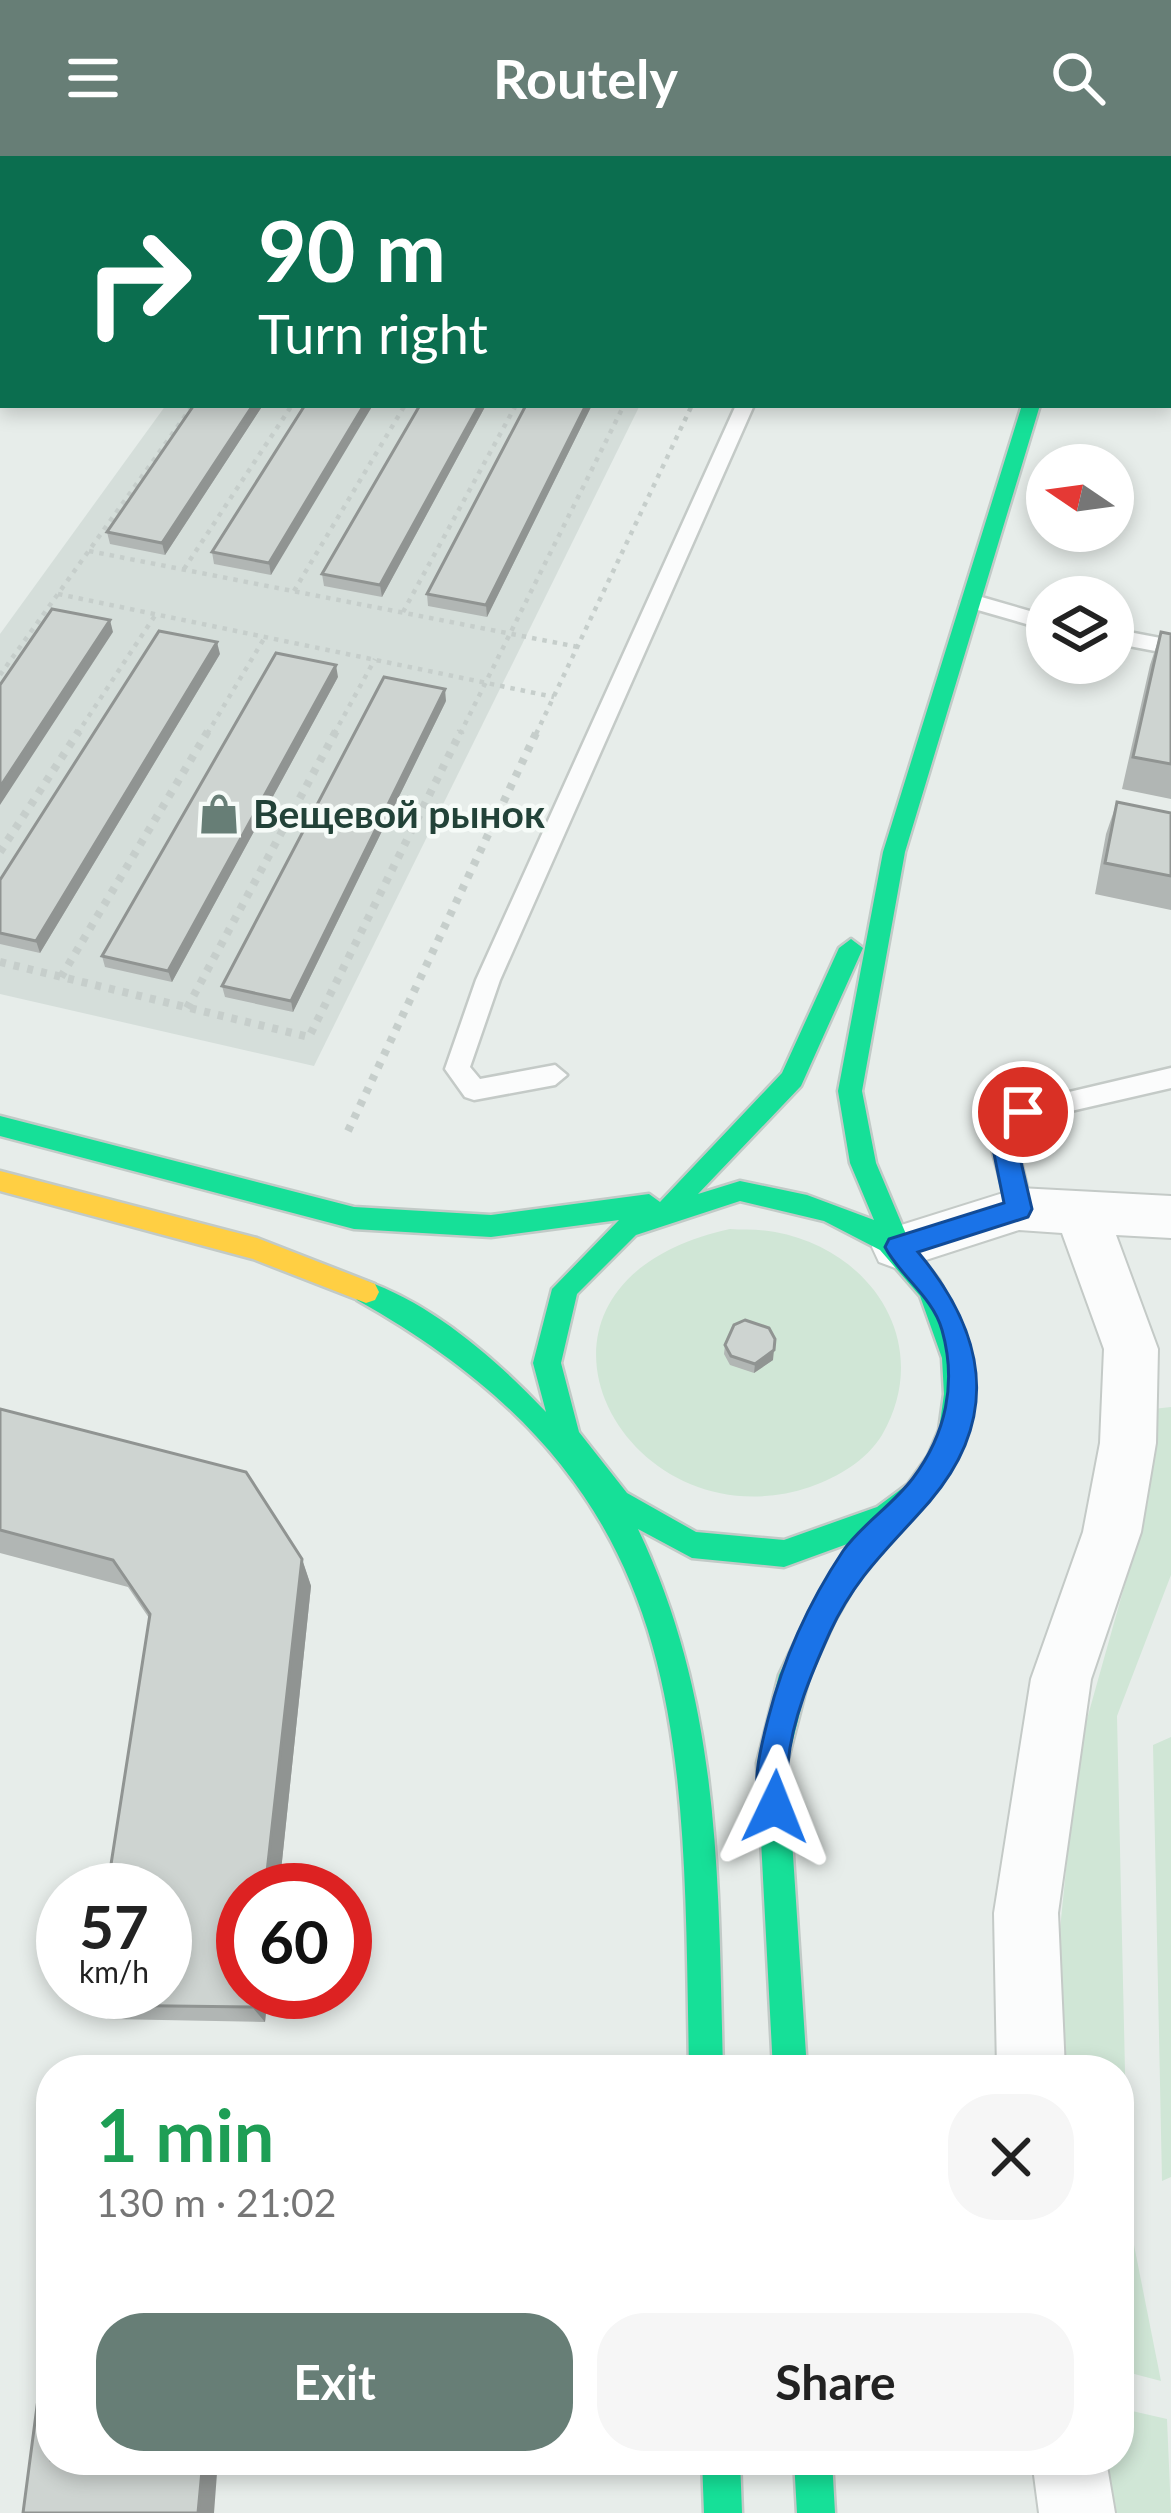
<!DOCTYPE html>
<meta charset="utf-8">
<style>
body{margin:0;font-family:Lato,sans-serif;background:#f6f6f6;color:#222;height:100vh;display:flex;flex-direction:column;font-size:45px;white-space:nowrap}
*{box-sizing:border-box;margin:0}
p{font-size:39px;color:#767676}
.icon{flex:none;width:66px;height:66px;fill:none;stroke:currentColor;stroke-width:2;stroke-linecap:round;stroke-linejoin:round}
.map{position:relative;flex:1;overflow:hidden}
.drawer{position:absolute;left:36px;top:1899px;width:1098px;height:420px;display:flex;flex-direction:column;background:#fff;border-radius:48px;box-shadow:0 6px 18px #0003}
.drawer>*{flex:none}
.top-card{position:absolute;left:0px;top:0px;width:1173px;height:252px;box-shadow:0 6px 18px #0003;background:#0b6e4f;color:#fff;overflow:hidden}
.needle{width:78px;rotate:283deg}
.tools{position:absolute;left:1026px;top:288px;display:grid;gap:24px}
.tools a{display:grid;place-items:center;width:108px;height:108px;border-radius:50%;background:#fff;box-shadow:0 6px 18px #0003;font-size:60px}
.speed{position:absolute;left:36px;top:1707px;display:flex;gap:24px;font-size:60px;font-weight:700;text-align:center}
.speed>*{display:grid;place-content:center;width:156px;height:156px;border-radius:50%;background:#fff;box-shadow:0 6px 18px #0003;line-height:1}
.speed small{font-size:30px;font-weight:400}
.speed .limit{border:18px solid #d22;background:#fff;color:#111}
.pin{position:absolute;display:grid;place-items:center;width:102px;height:102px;color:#fff;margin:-51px;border:6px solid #fff;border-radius:50%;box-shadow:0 3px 12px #0007}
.me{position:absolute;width:132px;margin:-66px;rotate:2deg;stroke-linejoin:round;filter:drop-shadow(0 0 9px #0008)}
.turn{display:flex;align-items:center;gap:42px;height:252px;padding:0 60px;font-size:54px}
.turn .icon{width:156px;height:156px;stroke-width:2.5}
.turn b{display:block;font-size:84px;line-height:102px}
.round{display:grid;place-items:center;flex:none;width:126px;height:126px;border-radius:48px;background:#f6f6f6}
.overview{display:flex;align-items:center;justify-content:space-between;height:204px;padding:0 60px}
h1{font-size:72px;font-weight:700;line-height:90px;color:#1e9e55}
.primary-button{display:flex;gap:24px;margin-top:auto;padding:24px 60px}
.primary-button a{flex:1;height:138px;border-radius:48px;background:#677e76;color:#fff;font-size:48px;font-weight:700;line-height:138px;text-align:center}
.primary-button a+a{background:#f6f6f6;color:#222}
header{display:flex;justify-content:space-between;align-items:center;height:156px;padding:0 60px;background:#677e76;color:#fff;font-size:54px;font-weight:700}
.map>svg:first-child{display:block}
.built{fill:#d5deda}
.green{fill:#d0e6d6}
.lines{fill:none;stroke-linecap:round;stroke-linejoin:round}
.lane-casing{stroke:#c4cac7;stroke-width:5}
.street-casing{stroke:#c4cac7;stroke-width:4}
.fast-casing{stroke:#c2cac7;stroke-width:5}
.slow-casing{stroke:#c2cac7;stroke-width:5}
.path-far1{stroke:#c6cecb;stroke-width:4.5;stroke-dasharray:4.5 6;stroke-linecap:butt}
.path{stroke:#c6cecb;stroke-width:8;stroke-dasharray:6 8;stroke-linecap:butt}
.lane{fill:#fbfcfc;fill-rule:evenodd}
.street{fill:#fbfcfc;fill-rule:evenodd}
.fast{fill:#16e098;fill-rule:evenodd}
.slow{fill:#ffcf43;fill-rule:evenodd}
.wall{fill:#b1b6b4}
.shaded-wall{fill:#909492}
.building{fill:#ced4d1;stroke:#909492;stroke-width:3}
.route{fill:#1a73e8;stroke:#114b97;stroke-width:3}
.labels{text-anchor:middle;stroke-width:9;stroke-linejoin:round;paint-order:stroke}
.poi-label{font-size:39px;font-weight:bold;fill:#224238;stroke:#f6fbf8;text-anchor:start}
</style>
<header><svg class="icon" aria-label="menu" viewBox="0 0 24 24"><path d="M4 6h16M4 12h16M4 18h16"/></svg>Routely<svg class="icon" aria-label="search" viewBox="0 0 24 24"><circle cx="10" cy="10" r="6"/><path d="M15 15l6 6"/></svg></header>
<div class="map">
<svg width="1171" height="2357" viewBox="0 0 1171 2357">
<rect width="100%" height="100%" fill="#e7edea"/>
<!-- built -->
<path class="built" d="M 166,249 L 640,249 L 314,910 L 0,838 L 0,478 Z"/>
<!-- green -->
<path class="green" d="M 730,1073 C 744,1074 761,1073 775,1076 C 873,1094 934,1189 882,1279 C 866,1305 838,1321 810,1331 C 623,1394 480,1128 730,1073 Z
M 1171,1251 L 1171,1419 L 1117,1560 L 1128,2048 L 1119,2052 L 1119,1914 L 1065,1914 L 1057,1803 L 1078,1595 L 1148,1346 L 1153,1253 Z
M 1171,1581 L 1171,2021 L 1162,2025 L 1153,1589 Z
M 1133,2084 L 1161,2225 L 1119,2214 L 1119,2091 Z
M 1119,2252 L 1167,2263 L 1171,2357 L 1105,2357 L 1096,2304 L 1119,2304 Z"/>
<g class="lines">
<!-- lane casing -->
<g class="lane-casing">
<path id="lane" d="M 1170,84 L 1171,84 L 1171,94 L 1170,94 Z
M 1170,206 L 1171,206 L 1171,216 L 1170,216 Z
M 736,249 L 754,249 L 500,824 L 470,911 L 480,923 L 555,909 L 567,919 L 555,929 L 474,944 L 465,941 L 445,913 L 476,824 Z
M 971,438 L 1047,460 L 1047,474 L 964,450 L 961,445 Z
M 1113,473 L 1171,484 L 1171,498 L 1113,487 Z
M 1171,912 L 1171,932 L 1032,964 L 1018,993 L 1032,1053 L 1028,1060 L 1010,1060 L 992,993 L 1014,949 Z"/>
</g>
<!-- street casing -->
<g class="street-casing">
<path id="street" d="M 0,64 L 3,65 L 3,85 L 0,84 Z
M 1019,1032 L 1171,1040 L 1171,1082 L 1116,1079 L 1158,1193 L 1156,1287 L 1141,1376 L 1091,1523 L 1058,1757 L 1065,1914 L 997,1914 L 994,1757 L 1031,1523 L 1083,1376 L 1100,1287 L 1104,1193 L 1062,1077 L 1019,1074 L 898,1113 L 879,1106 L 872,1091 L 879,1076 Z
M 1032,2304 L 1106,2304 L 1115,2357 L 1039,2357 Z"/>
</g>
<!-- fast casing -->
<g class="fast-casing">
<path id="fast" d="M 1022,249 L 1040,249 L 905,696 L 862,935 L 876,1007 L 911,1090 L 939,1124 L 959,1166 L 969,1202 L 972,1238 L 967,1274 L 949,1317 L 928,1346 L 902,1366 L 866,1410 L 834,1466 L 809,1521 L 787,1607 L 807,1914 L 773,1914 L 757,1607 L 779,1519 L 814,1446 L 850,1387 L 784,1411 L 692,1402 L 638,1373 C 722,1550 718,1723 723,1914 L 689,1914 C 683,1571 693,1332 357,1144 L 353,1136 L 357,1128 L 366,1125 C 433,1148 498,1205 546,1256 L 533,1207 L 552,1133 L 619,1064 L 491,1081 L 354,1073 L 0,980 L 0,960 L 354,1051 L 491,1059 L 649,1038 L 660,1046 L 782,917 L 839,792 L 851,783 L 863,792 L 801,930 L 698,1038 L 740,1025 L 807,1039 L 874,1064 L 850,1007 L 838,935 L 883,696 ZM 740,1045 L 824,1065 L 880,1094 L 920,1140 L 942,1202 L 944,1238 L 939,1274 L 928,1300 L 908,1328 L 877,1351 L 784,1384 L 696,1376 L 627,1337 L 579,1276 L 561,1207 L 577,1138 L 636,1079 Z
M 702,2304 L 740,2304 L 742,2357 L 704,2357 Z
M 794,2304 L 832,2304 L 835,2357 L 797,2357 Z"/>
</g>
<!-- slow casing -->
<g class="slow-casing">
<path id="slow" d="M 0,1015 L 257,1082 L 375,1128 L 379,1136 L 375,1144 L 366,1147 L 253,1103 L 0,1035 Z"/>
</g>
<!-- path-far1 -->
<path class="path-far1" d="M 89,395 L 578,491
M 184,413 L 292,249
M 294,435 L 405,249
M 58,438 L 554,541
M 403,456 L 516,249
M 0,519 L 193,249
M 77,578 L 156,458
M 207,578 L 265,481
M 334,578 L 375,503
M 460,578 L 624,249
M 536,578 L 692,249"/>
<!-- path -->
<path class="path" d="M 0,696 L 79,575
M 0,806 L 309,881 L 461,575
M 61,821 L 208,575
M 187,852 L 336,575
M 348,975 L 537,575"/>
<!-- lane -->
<use href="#lane" class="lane"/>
<!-- street -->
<use href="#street" class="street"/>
<!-- fast -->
<use href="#fast" class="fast"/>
<!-- slow -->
<use href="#slow" class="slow"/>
</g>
<!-- wall -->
<path class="wall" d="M 194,249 L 263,249 L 165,399 L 110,388 L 107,376 Z
M 305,249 L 271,419 L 214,408 L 212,396 Z
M 420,249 L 486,249 L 382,441 L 324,430 L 322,418 Z
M 526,249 L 592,249 L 487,461 L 428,450 L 427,438 Z
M 1161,476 L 1171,478 L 1171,643 L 1122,633 L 1150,509 Z
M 220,498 L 40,797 L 0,788 L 0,724 Z
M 338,521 L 172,826 L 105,811 L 102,800 Z
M 446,545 L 293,856 L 225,841 L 222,830 Z
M 1117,646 L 1171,657 L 1171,754 L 1095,738 L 1106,678 Z
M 725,1189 L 773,1204 L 754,1217 L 730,1209 L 724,1198 Z
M 0,1253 L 302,1403 L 311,1430 L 265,1866 L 108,1863 L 90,1849 L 149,1462 L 128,1431 L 0,1397 Z"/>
<!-- shaded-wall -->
<path class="shaded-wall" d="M 253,249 L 263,249 L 165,399 L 162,387 Z
M 364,249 L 373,249 L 271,419 L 269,407 Z
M 479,249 L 486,249 L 382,441 L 380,429 Z
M 586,249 L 592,249 L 487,461 L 486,449 Z
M 110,464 L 113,476 L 0,649 L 0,631 Z
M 217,486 L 220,498 L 40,797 L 36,785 Z
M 336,509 L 338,521 L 172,826 L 168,815 Z
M 445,533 L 446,545 L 293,856 L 291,845 Z
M 774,1194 L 773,1204 L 754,1217 L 755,1208 Z
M 302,1403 L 311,1430 L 279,1734 L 265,1734 Z
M 254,1836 L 268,1836 L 265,1866 L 252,1851 Z
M 203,2304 L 218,2304 L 214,2357 L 198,2357 Z"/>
<!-- building -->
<path class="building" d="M 120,0 L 169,0 L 166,3 L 117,3 Z
M 242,0 L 316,0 L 314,3 L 240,3 Z
M 409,0 L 692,0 L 690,3 L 407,3 Z
M 194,249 L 253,249 L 162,387 L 107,376 Z
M 305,249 L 364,249 L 269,407 L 212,396 Z
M 420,249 L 479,249 L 380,429 L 322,418 Z
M 526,249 L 586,249 L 486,449 L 427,438 Z
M 52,453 L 110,464 L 0,631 L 0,529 Z
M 159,475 L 217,486 L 36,785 L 0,777 L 0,724 Z
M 1161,476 L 1171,478 L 1171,608 L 1133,601 Z
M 276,497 L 336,509 L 168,815 L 102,800 Z
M 384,521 L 445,533 L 291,845 L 222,830 Z
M 1117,646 L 1171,657 L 1171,720 L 1105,707 Z
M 745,1164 L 769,1172 L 775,1183 L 774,1194 L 755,1208 L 731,1200 L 725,1189 L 734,1169 Z
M 0,1253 L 246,1316 L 302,1403 L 265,1734 L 243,1734 L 243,1836 L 254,1836 L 252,1851 L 90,1849 L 92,1836 L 165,1836 L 165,1734 L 107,1734 L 150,1458 L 113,1404 L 0,1374 Z
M 51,2144 L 51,2304 L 203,2304 L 198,2357 L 23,2357 Z"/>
<!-- route -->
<path class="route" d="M 1023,946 L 1036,956 L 1018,993 L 1032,1053 L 1028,1061 L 918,1096 C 984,1175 1003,1259 930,1345 C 890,1391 857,1418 830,1476 C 812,1516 792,1563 788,1607 C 786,1626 793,1643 786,1662 L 775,1666 L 763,1662 C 750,1629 760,1595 768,1563 C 783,1504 809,1446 843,1395 C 862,1368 893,1349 913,1322 C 946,1278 957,1227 942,1174 C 933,1141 900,1120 885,1091 L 889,1083 L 1004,1047 L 993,993 L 1014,949 Z"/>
<!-- icons -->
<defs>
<g id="shop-bare" transform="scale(3.24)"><path d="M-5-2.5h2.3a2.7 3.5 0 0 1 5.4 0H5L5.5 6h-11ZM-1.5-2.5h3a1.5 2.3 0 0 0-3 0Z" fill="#677e76" stroke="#f6fbf8" stroke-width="2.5" paint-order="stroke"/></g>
</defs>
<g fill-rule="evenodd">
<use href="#shop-bare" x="219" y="658"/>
</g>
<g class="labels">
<!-- poi labels -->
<g class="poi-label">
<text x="253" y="672">Вещевой рынок</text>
</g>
</g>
</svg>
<div class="tools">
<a><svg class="needle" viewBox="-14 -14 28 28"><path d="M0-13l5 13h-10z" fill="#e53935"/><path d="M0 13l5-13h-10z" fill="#767676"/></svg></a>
<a><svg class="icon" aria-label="layers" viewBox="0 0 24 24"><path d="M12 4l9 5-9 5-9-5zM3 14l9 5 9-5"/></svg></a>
</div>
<div class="speed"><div>57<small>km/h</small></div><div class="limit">60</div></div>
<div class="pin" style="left:1023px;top:956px;background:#d93025"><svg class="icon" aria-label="arrive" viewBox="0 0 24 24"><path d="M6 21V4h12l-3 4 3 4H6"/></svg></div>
<svg class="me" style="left:775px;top:1651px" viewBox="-20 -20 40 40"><path d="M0-17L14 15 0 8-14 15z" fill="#1a73e8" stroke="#fff" stroke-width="4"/></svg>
<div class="top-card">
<div class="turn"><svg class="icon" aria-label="right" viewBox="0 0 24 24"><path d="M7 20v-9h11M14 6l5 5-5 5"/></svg><div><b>90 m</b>Turn right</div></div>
</div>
<section class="drawer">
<div class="overview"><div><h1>1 min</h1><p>130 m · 21:02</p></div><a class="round"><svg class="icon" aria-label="close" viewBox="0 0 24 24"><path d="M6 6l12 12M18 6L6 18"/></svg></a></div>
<div class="primary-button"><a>Exit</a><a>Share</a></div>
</section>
</div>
